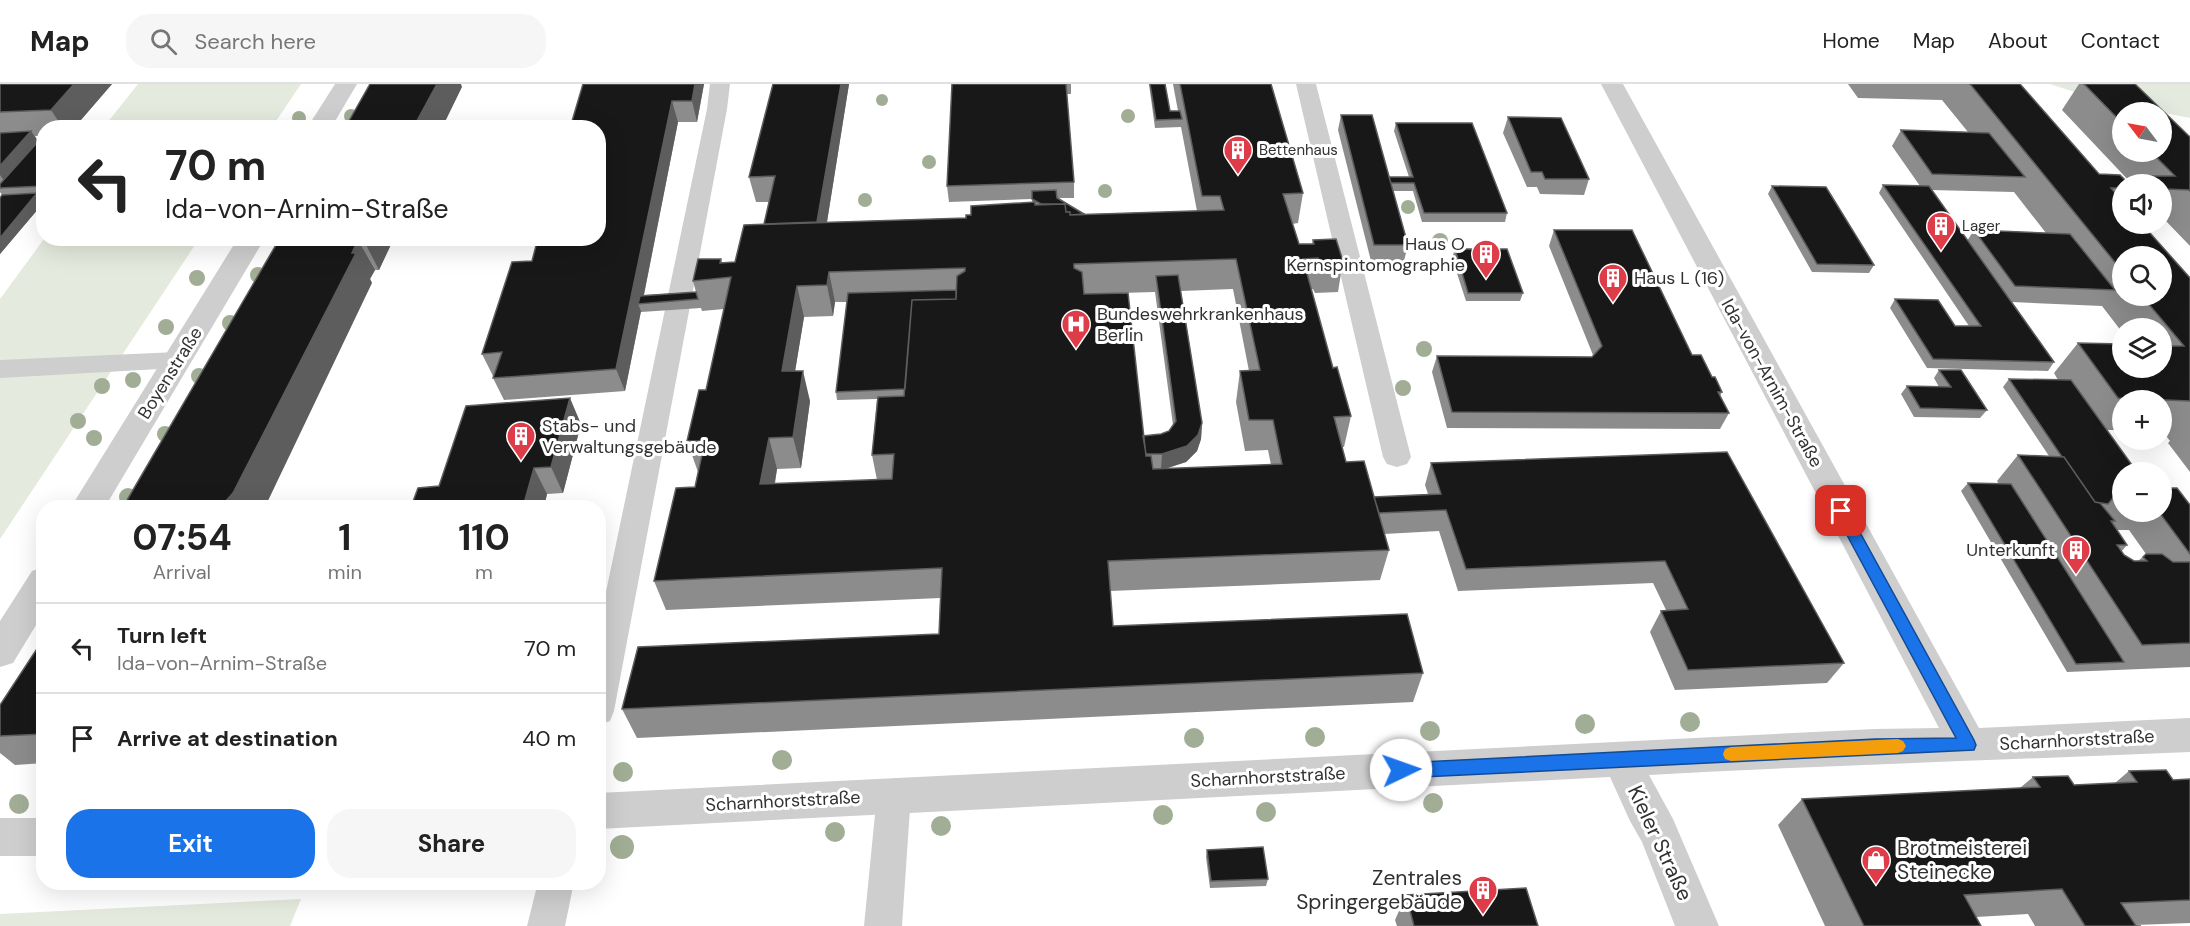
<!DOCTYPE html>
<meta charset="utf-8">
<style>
body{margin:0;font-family:"DM Sans",sans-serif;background:#f6f6f6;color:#222;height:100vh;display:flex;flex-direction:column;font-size:22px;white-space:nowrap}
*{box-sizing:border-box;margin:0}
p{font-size:20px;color:#767676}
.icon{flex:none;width:33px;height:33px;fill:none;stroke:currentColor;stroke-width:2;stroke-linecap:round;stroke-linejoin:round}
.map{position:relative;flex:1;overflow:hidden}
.side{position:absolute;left:36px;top:416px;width:570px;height:390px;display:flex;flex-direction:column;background:#fff;border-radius:24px;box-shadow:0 6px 24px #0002}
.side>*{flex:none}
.guide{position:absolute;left:36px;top:36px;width:570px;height:126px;border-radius:24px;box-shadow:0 6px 24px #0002;background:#fff;color:#222;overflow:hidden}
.needle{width:39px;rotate:302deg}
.fabs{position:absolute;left:2112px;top:18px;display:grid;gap:12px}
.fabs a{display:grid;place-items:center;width:60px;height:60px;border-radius:50%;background:#fff;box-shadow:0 6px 24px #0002;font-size:30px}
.pin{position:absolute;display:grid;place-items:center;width:51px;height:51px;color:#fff;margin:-26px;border-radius:12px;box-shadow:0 3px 9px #0006}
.me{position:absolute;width:66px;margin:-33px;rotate:87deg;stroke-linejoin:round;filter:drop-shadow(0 0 4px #0008)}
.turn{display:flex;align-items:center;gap:21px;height:126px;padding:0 30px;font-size:27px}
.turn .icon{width:78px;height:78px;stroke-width:2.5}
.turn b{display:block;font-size:42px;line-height:51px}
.eta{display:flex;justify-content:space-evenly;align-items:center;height:102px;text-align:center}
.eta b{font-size:36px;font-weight:700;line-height:42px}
.primary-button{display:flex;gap:12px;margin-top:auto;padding:12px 30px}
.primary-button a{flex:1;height:69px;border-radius:24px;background:#1a73e8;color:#fff;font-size:24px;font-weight:700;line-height:69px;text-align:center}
.primary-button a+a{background:#f6f6f6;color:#222}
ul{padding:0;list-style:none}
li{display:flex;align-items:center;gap:18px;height:90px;padding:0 30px;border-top:2px solid #e0e0e0}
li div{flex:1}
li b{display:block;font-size:22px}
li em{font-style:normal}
header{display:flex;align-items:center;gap:36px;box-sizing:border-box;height:84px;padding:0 30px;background:#fff;border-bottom:2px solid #e0e0e0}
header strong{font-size:28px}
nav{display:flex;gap:33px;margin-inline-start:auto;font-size:21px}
.search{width:420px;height:54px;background:#f6f6f6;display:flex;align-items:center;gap:15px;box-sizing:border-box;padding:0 21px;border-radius:24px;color:#767676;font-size:22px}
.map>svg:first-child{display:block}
.green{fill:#e4eadd}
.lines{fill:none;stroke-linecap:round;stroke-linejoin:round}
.service{fill:#cecece;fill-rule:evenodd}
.minor{fill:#cecece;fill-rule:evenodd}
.tree{fill:#a1ae95}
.wall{fill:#8c8c8c;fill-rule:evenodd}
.shaded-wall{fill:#5d5d5d}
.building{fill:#181818;stroke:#5d5d5d;stroke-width:1.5;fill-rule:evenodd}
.route{fill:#1a73e8;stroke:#114b97;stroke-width:1.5}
.slow{fill:#f59e0b}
.labels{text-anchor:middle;stroke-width:6;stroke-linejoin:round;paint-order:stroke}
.far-poi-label{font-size:15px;fill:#313131;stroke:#fff;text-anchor:start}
.poi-label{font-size:18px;fill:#313131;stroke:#fff;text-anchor:start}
.street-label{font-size:18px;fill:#313131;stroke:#fff}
.near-street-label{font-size:21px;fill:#313131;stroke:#fff}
.near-poi-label{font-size:21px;fill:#313131;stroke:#fff;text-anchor:start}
</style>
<header>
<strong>Map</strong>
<div class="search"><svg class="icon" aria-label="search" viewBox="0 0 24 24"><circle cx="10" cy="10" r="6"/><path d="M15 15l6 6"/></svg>Search here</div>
<nav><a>Home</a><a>Map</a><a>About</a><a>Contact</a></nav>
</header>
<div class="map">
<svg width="2190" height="842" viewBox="0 0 2190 842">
<rect width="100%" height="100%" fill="#fff"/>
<!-- green -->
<path class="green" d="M 138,0 L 301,0 L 272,43 L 103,44 Z
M 2050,0 L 2190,0 L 2190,34 L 2096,15 Z
M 44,155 L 199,155 L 0,455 L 0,215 Z
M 301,815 L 290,842 L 0,842 L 0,830 Z"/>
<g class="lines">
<!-- service -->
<path class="service" d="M 710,0 L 730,0 L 727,25 L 614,627 L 610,637 L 598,641 L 598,546 L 707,25 Z
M 1296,0 L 1316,0 L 1411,373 L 1407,380 L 1397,383 L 1387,380 L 1383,373 Z
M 177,268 L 186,270 L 190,276 L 186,282 L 177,284 L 0,294 L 0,276 Z
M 894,694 L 906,699 L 911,710 L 902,842 L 864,842 L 877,710 L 882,699 Z
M 538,798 L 574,798 L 565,842 L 527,842 Z"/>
<!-- minor -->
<path class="minor" d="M 335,0 L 357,0 L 331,44 L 307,44 Z
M 1601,0 L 1623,0 L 1979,644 L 2190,634 L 2190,668 C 2010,676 1829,681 1649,691 L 1673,735 L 1719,842 L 1675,842 L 1642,758 L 1630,737 L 1610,693 L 598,745 L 598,709 L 1875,645 L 1939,644 Z
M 238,154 L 265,154 L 105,423 L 71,423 Z
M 44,483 L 44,528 L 13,579 L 0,583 L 0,537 L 32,487 Z
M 0,734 L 44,734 L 44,772 L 0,772 Z"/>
</g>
<!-- trees -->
<g class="tree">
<circle cx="882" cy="16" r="6"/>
<circle cx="351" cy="32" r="7"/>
<circle cx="1128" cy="32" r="7"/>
<circle cx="299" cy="34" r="7"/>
<circle cx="929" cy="78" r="7"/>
<circle cx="1105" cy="107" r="7"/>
<circle cx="865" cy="116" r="7"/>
<circle cx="1408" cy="123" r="7"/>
<circle cx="1440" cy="157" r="8"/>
<circle cx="258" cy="191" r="8"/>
<circle cx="197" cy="194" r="8"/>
<circle cx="230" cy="239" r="8"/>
<circle cx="166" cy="243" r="8"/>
<circle cx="1424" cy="265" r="8"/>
<circle cx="199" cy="292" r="8"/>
<circle cx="133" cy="296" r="8"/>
<circle cx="102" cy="302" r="8"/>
<circle cx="1403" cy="304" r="8"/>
<circle cx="78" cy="337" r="8"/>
<circle cx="165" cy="350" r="8"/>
<circle cx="94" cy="354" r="8"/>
<circle cx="128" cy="413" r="9"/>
<circle cx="1690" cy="638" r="10"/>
<circle cx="1585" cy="640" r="10"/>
<circle cx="1430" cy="647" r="10"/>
<circle cx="1315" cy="653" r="10"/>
<circle cx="1194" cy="654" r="10"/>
<circle cx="782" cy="676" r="10"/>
<circle cx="623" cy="688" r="10"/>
<circle cx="1433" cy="719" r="10"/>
<circle cx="19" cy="720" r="10"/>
<circle cx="1266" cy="728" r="10"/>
<circle cx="1163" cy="731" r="10"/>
<circle cx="941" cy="742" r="10"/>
<circle cx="835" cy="748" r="10"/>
<circle cx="622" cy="763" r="12"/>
</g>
<!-- wall -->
<path class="wall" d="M 0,0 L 112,0 L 74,44 L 44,44 L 44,118 L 0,170 L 2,111 L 0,108 ZM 35,52 L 42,52 L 38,57 Z
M 583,0 L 704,0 L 697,38 L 678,38 L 644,211 L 696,208 L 693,197 L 721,175 L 722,178 L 735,178 L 764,140 L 769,118 L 756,118 L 749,93 L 773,0 L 849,0 L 827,138 L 966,134 L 971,131 L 1032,118 L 1032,115 L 949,118 L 947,102 L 952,0 L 1071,0 L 1071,10 L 1067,10 L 1074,98 L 1074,114 L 1059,114 L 1084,130 L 1197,127 L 1181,43 L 1155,44 L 1149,0 L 1165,0 L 1170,27 L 1178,27 L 1173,0 L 1271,0 L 1303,109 L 1298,139 L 1292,140 L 1299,160 L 1312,160 L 1313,156 L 1343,177 L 1338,208 L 1315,209 L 1313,205 L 1311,205 L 1333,284 L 1351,332 L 1344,363 L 1342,363 L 1346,378 L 1374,413 L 1428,410 L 1425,401 L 1431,379 L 1727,368 L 1844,579 L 1827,599 L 1675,606 L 1650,548 L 1661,527 L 1666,526 L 1653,499 L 1458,507 L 1439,447 L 1384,450 L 1389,466 L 1380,496 L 1110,507 L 1113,542 L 1423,589 L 1413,618 L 637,654 L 622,625 L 939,550 L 940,514 L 666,526 L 654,497 L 695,403 L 698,388 L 687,357 L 706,306 L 724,225 L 702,227 L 701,224 L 641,228 L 641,227 L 625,307 L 504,316 L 493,294 L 494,292 L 493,292 L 482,270 L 532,177 ZM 1233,205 L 1249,287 L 1240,287 L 1236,318 L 1245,367 L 1268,366 L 1271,381 L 1165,385 L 1186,378 L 1197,367 L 1201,355 L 1202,339 L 1181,207 ZM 1155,208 L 1173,341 L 1169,347 L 1161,350 L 1143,352 L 1084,210 ZM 835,218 L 847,218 L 836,308 L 837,316 L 877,315 L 872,371 L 877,396 L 775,400 L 777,385 L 801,384 L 810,317 L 795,287 L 804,233 L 833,232 Z
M 1848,0 L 2020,0 L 2099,90 L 2122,100 L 2122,140 L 2190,194 L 2190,388 L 2168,359 L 2170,357 L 2163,348 L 2162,348 L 2162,316 L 2122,316 L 2122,346 L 2106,346 L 2122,388 L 2122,428 L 2162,428 L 2190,421 L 2190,583 L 2067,588 L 1961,407 L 1968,399 L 1999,400 L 1997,397 L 2018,371 L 2049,372 L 2003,303 L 2009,295 L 2058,296 L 2054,289 L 2078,259 L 2162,284 L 2162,244 L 2122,244 L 2122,248 L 2102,222 L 2012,218 L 2054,278 L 2048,287 L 1927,284 L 1890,224 L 1895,215 L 1955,242 L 1969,242 L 1879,109 L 1883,101 L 1920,102 L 1892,62 L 1901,46 L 1968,48 L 1942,16 L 1858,14 ZM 1931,106 L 2014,108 L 2046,149 L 1974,146 L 1967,157 ZM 2122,172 L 2162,212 L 2122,212 ZM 2117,446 L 2129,446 L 2146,470 L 2138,477 L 2134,477 L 2124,471 L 2121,468 L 2127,461 Z
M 2079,0 L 2135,0 L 2190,53 L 2190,162 L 2165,136 L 2162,136 L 2162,100 L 2132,100 L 2062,26 ZM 2122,28 L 2162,68 L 2122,68 Z
M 1341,31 L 1389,93 L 1409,93 L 1394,47 L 1396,39 L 1507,129 L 1505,138 L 1422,138 L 1413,107 L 1393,107 L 1408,161 L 1404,177 L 1371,177 L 1338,46 Z
M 1508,33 L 1589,95 L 1584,111 L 1540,110 L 1537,103 L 1527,103 L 1503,49 Z
M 1772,102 L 1874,181 L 1869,189 L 1812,188 L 1768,110 Z
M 1554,146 L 1692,271 L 1712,293 L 1722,308 L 1720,312 L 1729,329 L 1720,345 L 1447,344 L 1432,288 L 1437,272 L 1592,273 L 1593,271 L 1549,162 Z
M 280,154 L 394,154 L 379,186 L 375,186 L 370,195 L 372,199 Z
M 1455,165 L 1523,209 L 1520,217 L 1466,217 L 1452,174 Z
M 1939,286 L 1987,326 L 1980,334 L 1914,333 L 1901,310 L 1907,302 L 1939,303 L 1934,294 Z
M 581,340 L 563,409 L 547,410 L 544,423 L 411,423 L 439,402 Z
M 44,554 L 44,679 L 15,681 L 0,669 L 0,652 Z
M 2129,687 L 2173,696 L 2190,695 L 2190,839 L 2135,841 L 2141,842 L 2035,842 L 2028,830 L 1976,833 L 1981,842 L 1825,842 L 1778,741 L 1802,715 L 2020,704 L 2033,693 L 2074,701 L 2115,699 Z
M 1207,766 L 1268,795 L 1266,802 L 1210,804 L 1206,773 Z
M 1406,811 L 1538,842 L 1397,842 L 1395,836 Z"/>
<!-- shaded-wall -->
<path class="shaded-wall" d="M 74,0 L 112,0 L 74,44 L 63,44 L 51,26 Z
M 437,0 L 461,0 L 462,3 L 442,44 L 413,44 Z
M 695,0 L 704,0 L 697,38 L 692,17 Z
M 841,0 L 849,0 L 822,169 L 816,143 Z
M 672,17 L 678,38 L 642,220 L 638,220 L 641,227 L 625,307 L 616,285 Z
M 31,47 L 42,63 L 8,102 L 0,91 L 0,82 Z
M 37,109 L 44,118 L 0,170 L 0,154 Z
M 363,154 L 394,154 L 379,186 L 363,155 Z
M 358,156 L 375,186 L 370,195 L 372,199 L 265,423 L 223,423 Z
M 829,188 L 835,218 L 833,232 L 827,201 Z
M 797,202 L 804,233 L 790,318 L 782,287 Z
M 803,287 L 810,317 L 801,384 L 793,353 Z
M 570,314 L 581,340 L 563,409 L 551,383 Z
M 1202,339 L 1201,355 L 1197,367 L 1186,378 L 1161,386 L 1162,370 Z
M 769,354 L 777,385 L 769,430 L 760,400 Z
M 534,384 L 547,410 L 544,423 L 523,423 Z"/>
<!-- building -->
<path class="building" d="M 0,0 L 74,0 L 51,26 L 0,28 Z
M 370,0 L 437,0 L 413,44 L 345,44 Z
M 583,0 L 695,0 L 692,17 L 672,17 L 616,285 L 493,294 L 502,268 L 482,270 L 512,178 L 532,177 L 538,154 L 598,154 L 598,44 L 570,44 Z
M 773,0 L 841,0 L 817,138 L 764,140 L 775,92 L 749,93 Z
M 952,0 L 1066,0 L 1074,98 L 947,102 Z
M 1150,0 L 1165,0 L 1170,27 L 1180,27 L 1182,35 L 1156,36 Z
M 1180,0 L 1271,0 L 1303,109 L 1283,110 L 1299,160 L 1314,160 L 1313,156 L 1336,155 L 1343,177 L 1320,178 L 1318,174 L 1303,175 L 1333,284 L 1337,283 L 1351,332 L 1334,333 L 1346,378 L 1364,377 L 1389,466 L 1108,477 L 1113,542 L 1407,530 L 1423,589 L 622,625 L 638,563 L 939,550 L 942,484 L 654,497 L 676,404 L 695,403 L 705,357 L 687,357 L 699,306 L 706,306 L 731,193 L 693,197 L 698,175 L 721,175 L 720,179 L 735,178 L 744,141 L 966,134 L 966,131 L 971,131 L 971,122 L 1035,118 L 1035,121 L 1065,120 L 1066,128 L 1070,128 L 1070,131 L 1224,126 L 1220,112 L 1202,112 ZM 1236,175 L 1260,286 L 1240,287 L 1249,336 L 1273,336 L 1282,380 L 1153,385 L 1151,372 L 1146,372 L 1128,209 L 1084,210 L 1082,188 L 1074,184 L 1074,180 ZM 965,184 L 965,187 L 957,192 L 956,215 L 912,216 L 904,312 L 878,313 L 872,371 L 894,370 L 892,395 L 760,400 L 769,354 L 793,353 L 803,287 L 782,287 L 797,202 L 827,201 L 829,188 Z
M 1970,0 L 2020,0 L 2099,90 L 2120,91 L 2129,100 L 2122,100 L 2122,104 L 2111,104 L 2122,117 L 2122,140 L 2142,140 L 2190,194 L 2190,317 L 2118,314 L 2078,259 L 2122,260 L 2122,284 L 2162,284 L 2162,262 L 2184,262 L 2142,212 L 2162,212 L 2162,172 L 2122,172 L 2122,187 Z
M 2084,0 L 2135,0 L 2190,53 L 2190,107 L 2189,106 L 2166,105 L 2153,92 L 2175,92 L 2151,68 L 2162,68 L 2162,28 L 2122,28 L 2122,39 Z
M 1341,31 L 1372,31 L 1408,161 L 1374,161 Z
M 1508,33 L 1561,34 L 1589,95 L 1545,95 L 1542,88 L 1531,88 Z
M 1396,39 L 1472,39 L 1507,129 L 1424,129 L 1414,99 L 1391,99 L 1389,93 L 1413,93 Z
M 1901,46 L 1989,49 L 2025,93 L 1932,90 Z
M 31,47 L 0,82 L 0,49 Z
M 44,51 L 44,102 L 0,104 L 0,100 Z
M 1883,101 L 1929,102 L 2054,278 L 1933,275 L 1895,215 L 1938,216 L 1955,242 L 1981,242 Z
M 1772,102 L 1826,103 L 1874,181 L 1817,180 Z
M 1056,106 L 1057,114 L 1084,130 L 1070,131 L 1070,128 L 1066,128 L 1065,120 L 1041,120 L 1032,115 L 1032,107 Z
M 37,109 L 0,154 L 0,114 L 2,111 Z
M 1554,146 L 1632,146 L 1692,271 L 1701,271 L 1712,293 L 1715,293 L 1722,308 L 1718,308 L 1729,329 L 1452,328 L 1437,272 L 1592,273 L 1602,262 Z
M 1974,146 L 2070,150 L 2115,206 L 2015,202 Z
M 280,154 L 363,154 L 358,156 L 352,169 L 356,169 L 233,409 L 225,418 L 223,423 L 123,423 Z
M 1455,165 L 1507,165 L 1523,209 L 1468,209 Z
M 1178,191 L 1202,339 L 1198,351 L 1187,362 L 1162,370 L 1146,370 L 1143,352 L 1161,350 L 1169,347 L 1176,337 L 1156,192 Z
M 956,206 L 956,215 L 912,216 L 905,305 L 836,308 L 848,209 Z
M 696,208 L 698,215 L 638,220 L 640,212 Z
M 1939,286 L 1961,286 L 1987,326 L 1920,324 L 1907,302 L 1951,303 Z
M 2009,295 L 2071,296 L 2137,388 L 2122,388 L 2122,403 L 2108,420 L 2095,418 L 2064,373 L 2062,373 Z
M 570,314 L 551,383 L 534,384 L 523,423 L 411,423 L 418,404 L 439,402 L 466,322 Z
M 1727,368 L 1844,579 L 1688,586 L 1661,527 L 1688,525 L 1665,477 L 1466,485 L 1446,426 L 1379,429 L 1374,413 L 1441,410 L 1431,379 Z
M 2018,371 L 2064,373 L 2095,418 L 2100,419 L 2115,437 L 2111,437 L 2127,461 L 2117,461 L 2124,471 L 2134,477 L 2147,477 L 2143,473 L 2146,470 L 2162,470 L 2173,478 L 2190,478 L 2190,559 L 2142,561 Z
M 1968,399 L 2011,400 L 2124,578 L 2076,580 Z
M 2162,404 L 2177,404 L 2190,421 L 2190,470 L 2159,428 L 2162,428 Z
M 44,554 L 44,650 L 0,652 L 0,621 Z
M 2166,686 L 2173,696 L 2190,695 L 2190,816 L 2121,819 L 2136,842 L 2141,842 L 2085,842 L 2062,805 L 1964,811 L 1981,842 L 1864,842 L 1802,715 L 2040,703 L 2033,693 L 2068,692 L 2074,701 L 2137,698 L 2129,687 Z
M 1263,763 L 1268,795 L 1211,797 L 1207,766 Z
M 1526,804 L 1538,842 L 1414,842 L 1406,811 Z"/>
<!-- route -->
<path class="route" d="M 1841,421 L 1846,423 L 1974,656 L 1976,661 L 1974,666 L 1401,694 L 1395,692 L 1393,686 L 1395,681 L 1401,679 L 1875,655 L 1956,654 L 1834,427 Z"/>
<!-- slow -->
<path class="slow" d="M 1898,655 L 1903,657 L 1906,662 L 1903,667 L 1898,669 L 1731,677 L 1725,675 L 1723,670 L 1725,665 L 1731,663 Z"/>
<!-- icons -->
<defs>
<g id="building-pin" transform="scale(1.5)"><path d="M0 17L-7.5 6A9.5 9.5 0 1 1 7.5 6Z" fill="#de3c48" stroke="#fff"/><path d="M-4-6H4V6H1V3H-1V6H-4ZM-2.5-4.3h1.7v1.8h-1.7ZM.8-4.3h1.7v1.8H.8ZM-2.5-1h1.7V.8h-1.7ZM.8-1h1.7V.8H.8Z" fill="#fff"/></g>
<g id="hospital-pin" transform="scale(1.5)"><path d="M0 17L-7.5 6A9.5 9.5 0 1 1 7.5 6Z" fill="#de3c48" stroke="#fff"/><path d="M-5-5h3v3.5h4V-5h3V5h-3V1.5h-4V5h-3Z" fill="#fff"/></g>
<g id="shop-pin" transform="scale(1.5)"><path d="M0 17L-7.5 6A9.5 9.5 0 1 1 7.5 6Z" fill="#de3c48" stroke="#fff"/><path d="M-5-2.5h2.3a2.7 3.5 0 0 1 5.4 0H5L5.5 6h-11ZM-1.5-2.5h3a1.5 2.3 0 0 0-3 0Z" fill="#fff"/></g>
</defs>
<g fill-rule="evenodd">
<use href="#building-pin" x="1238" y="66"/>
<use href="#building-pin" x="1941" y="142"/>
<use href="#building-pin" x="1486" y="170"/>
<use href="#building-pin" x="1613" y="194"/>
<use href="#hospital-pin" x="1076" y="240"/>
<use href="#building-pin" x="521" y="352"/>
<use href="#building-pin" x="2076" y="466"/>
<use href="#shop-pin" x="1876" y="776"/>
<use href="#building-pin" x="1483" y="806"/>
</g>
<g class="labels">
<!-- far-poi labels -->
<g class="far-poi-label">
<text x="1259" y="71">Bettenhaus</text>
<text x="1962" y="147">Lager</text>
</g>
<!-- poi labels -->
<g class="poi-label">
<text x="1465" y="166" text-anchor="end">Haus O<tspan x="1465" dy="21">Kernspintomographie</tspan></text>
<text x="1634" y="200">Haus L (16)</text>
<text x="1097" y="236">Bundeswehrkrankenhaus<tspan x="1097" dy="21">Berlin</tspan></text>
<text x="542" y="348">Stabs- und<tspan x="542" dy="21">Verwaltungsgebäude</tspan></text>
<text x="2055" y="472" text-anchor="end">Unterkunft</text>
</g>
<!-- street labels -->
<g class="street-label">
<text transform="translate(170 289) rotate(-58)" y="6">Boyenstraße</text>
<text transform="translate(1772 299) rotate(61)" y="6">Ida-von-Arnim-Straße</text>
<text transform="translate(2077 656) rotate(-3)" y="6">Scharnhorststraße</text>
<text transform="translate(1268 693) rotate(-3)" y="6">Scharnhorststraße</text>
<text transform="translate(783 717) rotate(-3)" y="6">Scharnhorststraße</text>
</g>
<!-- near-street labels -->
<g class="near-street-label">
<text transform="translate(1660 759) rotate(65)" y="7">Kieler Straße</text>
</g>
<!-- near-poi labels -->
<g class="near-poi-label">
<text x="1897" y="771">Brotmeisterei<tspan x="1897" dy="24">Steinecke</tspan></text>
<text x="1462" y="801" text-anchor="end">Zentrales<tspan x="1462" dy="24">Springergebäude</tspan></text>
</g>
</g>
</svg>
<div class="fabs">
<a><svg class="needle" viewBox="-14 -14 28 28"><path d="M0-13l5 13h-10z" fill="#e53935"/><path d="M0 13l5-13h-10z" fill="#767676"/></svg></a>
<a><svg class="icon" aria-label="sound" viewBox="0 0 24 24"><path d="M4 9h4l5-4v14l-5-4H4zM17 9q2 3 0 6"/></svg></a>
<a><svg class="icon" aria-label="search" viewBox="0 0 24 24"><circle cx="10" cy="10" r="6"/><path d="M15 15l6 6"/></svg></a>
<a><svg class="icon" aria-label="layers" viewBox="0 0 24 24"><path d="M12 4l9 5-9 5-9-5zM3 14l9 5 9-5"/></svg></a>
<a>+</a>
<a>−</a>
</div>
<div class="pin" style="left:1841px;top:427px;background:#d93025"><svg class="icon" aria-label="arrive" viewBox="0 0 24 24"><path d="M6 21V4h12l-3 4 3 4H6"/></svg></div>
<svg class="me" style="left:1401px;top:686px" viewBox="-20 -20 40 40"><circle r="19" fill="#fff"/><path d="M0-13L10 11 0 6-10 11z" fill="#1a73e8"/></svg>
<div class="guide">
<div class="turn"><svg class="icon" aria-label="left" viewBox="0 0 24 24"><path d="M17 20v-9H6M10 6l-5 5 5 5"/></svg><div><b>70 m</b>Ida-von-Arnim-Straße</div></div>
</div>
<section class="side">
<div class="eta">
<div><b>07:54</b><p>Arrival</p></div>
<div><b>1</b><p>min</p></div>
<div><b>110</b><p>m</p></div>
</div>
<ul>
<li><svg class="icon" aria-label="left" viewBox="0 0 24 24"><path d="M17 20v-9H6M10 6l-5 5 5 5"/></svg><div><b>Turn left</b><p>Ida-von-Arnim-Straße</p></div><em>70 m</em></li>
<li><svg class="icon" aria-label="arrive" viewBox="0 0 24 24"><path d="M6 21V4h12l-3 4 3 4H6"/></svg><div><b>Arrive at destination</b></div><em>40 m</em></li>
</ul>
<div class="primary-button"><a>Exit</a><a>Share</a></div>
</section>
</div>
